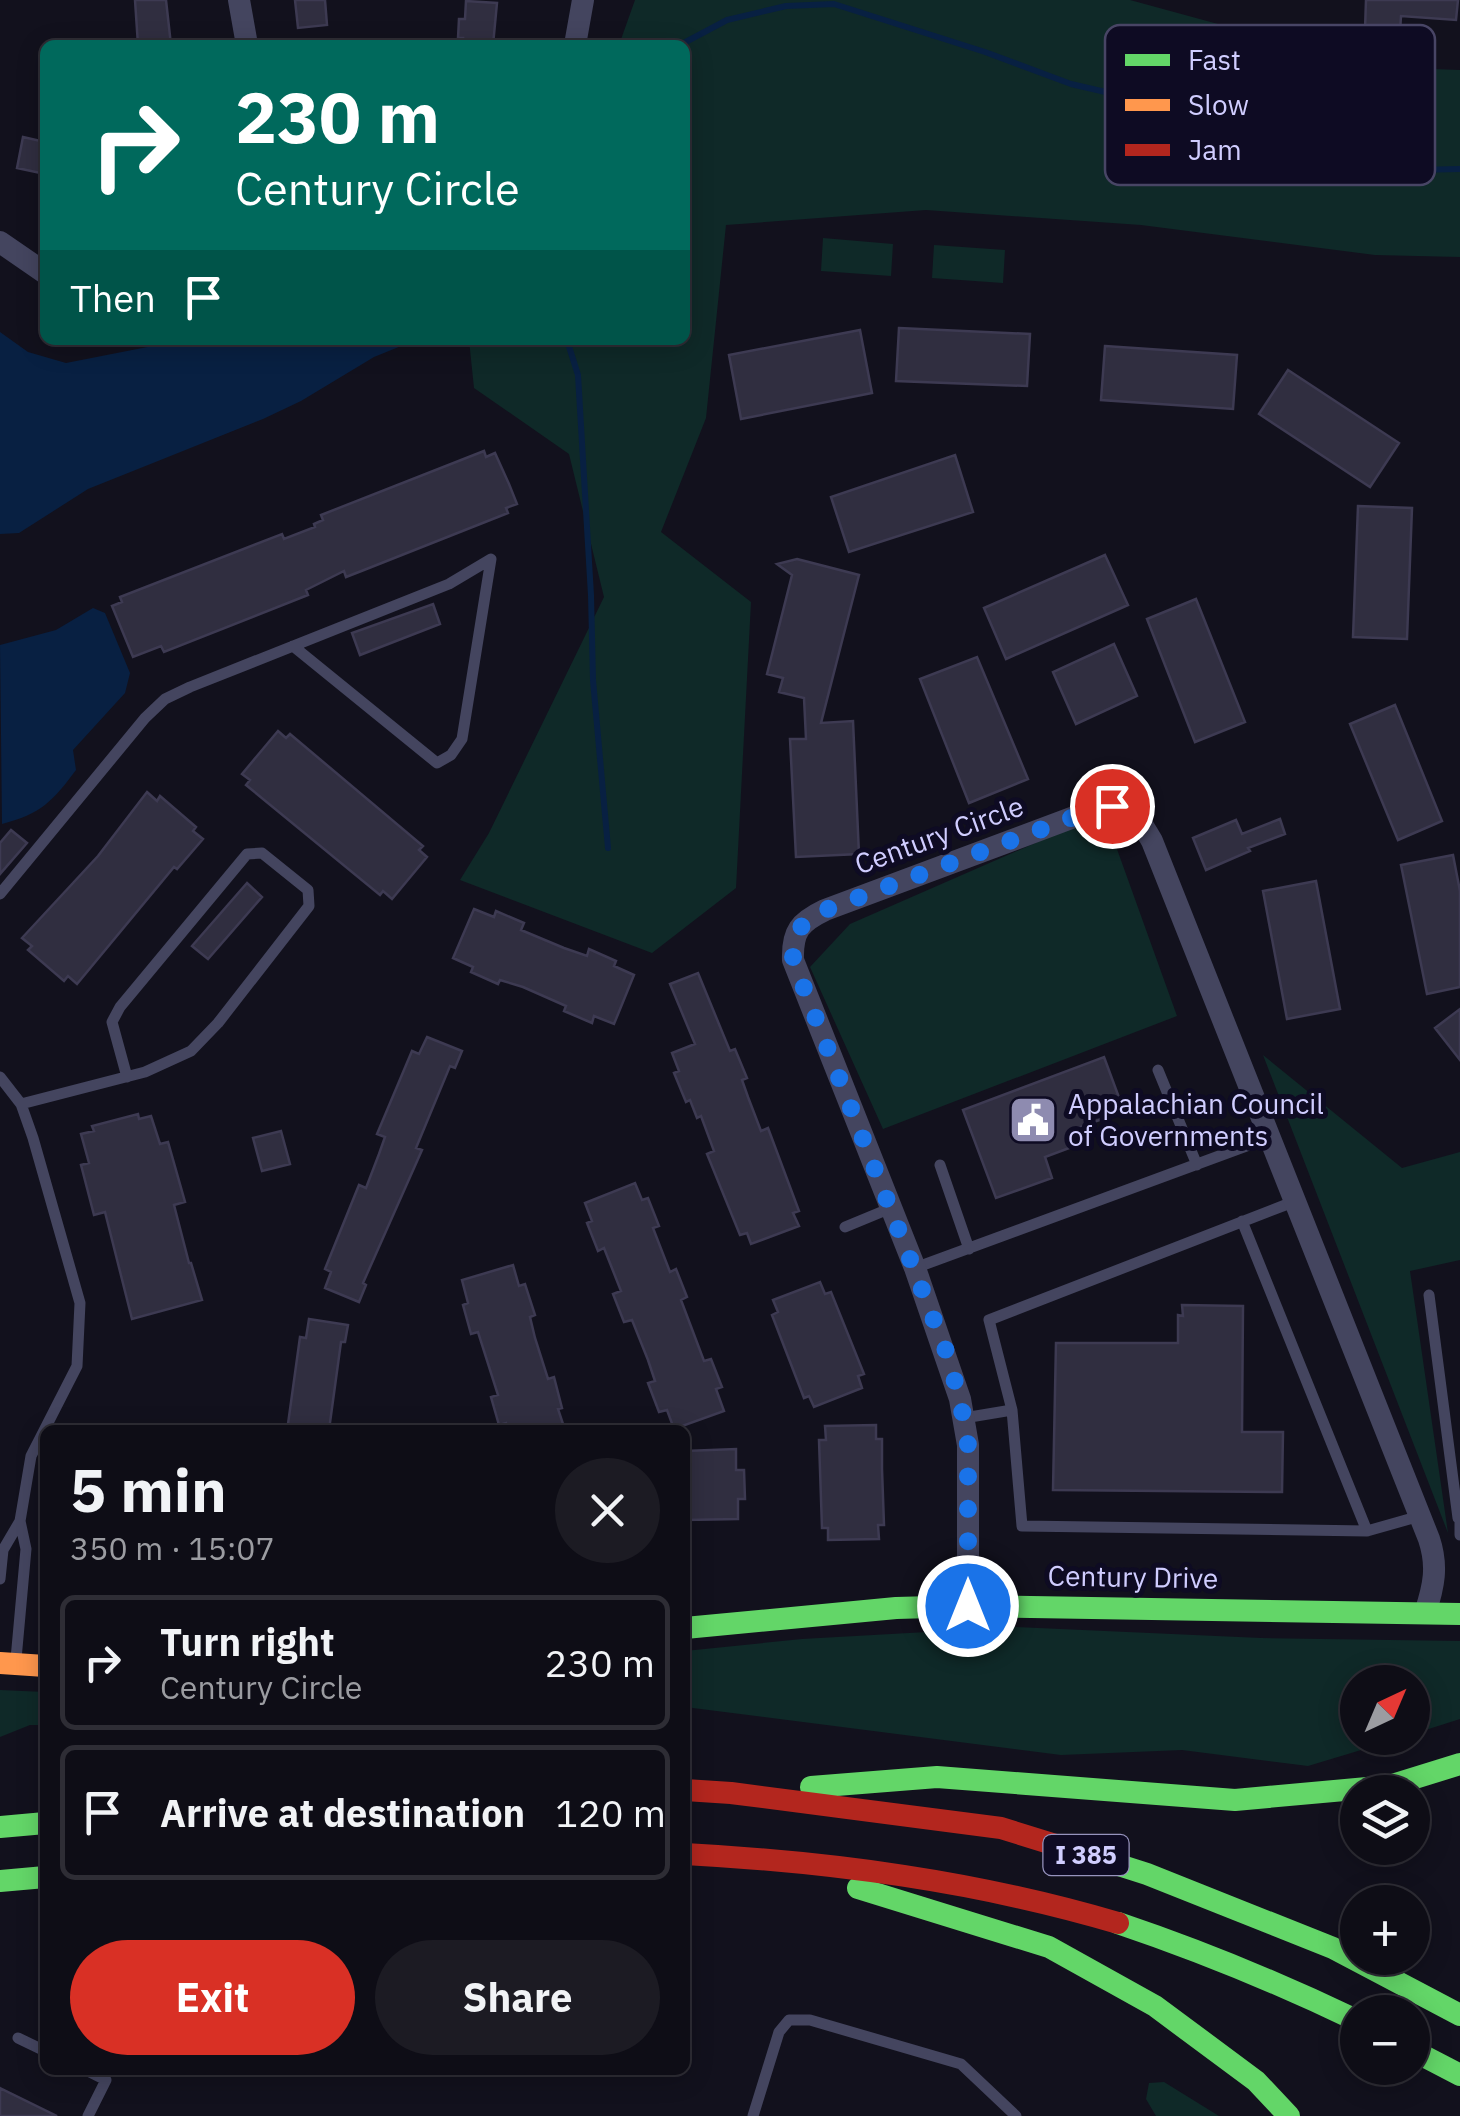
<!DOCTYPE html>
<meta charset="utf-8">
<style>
body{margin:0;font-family:"IBM Plex Sans",sans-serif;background:#1c1b23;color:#f1f3f6;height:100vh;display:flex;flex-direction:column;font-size:38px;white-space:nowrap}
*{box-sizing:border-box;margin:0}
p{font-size:32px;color:#9b9ca1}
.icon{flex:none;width:55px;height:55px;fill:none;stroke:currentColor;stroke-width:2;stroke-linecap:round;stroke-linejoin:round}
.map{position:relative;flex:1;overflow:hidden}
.drawer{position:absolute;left:40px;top:1425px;width:650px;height:650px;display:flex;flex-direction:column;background:#0e0d16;border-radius:15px;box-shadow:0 5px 25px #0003,0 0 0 2px #2e2d35}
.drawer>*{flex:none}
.banner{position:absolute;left:40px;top:40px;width:650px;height:305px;border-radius:15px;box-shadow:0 5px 25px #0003,0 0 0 2px #2e2d35;background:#00695c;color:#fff;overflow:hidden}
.needle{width:65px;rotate:44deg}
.controls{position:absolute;left:1340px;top:1665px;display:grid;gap:20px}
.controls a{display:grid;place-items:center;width:90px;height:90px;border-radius:50%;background:#0e0d16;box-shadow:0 5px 25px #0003,0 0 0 2px #2e2d35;font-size:50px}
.pin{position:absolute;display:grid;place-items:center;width:85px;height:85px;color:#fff;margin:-42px;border:5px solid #fff;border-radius:50%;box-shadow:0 2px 10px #0007}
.me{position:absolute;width:110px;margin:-55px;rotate:0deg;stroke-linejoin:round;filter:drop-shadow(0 0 8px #0008)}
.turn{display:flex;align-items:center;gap:35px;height:210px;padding:0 30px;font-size:45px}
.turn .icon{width:130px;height:130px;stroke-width:2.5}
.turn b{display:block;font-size:70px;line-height:85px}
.then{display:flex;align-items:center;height:95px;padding:0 30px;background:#0003;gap:20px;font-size:38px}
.round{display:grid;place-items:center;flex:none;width:105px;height:105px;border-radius:52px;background:#1c1b23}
.overview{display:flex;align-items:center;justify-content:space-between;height:170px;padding:0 30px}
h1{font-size:60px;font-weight:700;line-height:75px}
.cta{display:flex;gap:20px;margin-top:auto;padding:20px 30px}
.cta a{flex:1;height:115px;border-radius:60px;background:#d93025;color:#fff;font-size:40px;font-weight:700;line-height:115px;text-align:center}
.cta a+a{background:#1c1b23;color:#f1f3f6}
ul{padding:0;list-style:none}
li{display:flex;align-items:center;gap:30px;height:135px;margin:0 20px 15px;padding:0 10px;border:5px solid #2e2d35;border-radius:15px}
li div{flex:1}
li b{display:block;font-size:38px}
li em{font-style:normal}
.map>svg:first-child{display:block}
.green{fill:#0f2928}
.water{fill:#082042}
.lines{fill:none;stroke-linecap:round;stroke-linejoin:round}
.stream{stroke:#082042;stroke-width:6}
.building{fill:#302e40;stroke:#3d3a52;stroke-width:2.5}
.lane{stroke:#44455f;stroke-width:11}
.street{stroke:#44455f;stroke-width:22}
.fast{stroke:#63d668;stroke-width:22}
.slow{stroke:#ff974d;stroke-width:22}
.jam{stroke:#b3261e;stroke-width:22}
.route{stroke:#1a73e8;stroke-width:18;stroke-dasharray:0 32.4}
.labels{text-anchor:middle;stroke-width:10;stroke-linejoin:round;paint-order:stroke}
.shield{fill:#0e0b23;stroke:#9693bd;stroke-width:2.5}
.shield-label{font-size:25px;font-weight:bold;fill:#d0cdff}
.street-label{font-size:28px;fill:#d0cdff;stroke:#0e0b23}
.poi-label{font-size:28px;fill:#d0cdff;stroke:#0e0b23;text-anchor:start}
.key{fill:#0e0b23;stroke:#484565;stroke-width:2.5}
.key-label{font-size:28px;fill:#d0cdff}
</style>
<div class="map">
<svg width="1460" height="2116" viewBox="0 0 1460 2116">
<rect width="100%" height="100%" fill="#12111d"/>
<!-- green -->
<path class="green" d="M 635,0 L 1130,0 L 1376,67 L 1460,70 L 1460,257 L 1375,255 L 1141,225 L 926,210 L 726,225 L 706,418 L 661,532 L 751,602 L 736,888 L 652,953 L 460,880 L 489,833 L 604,597 L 569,454 L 474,388 L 469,340 L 685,340 L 685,45 L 619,45 Z
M 823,238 L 893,244 L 891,276 L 821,271 Z
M 934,245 L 1005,250 L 1003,283 L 932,278 Z
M 1104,813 L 1177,1016 L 883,1129 L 810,967 L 850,924 Z
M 1263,1055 L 1402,1168 L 1460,1152 L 1460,1260 L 1410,1271 L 1448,1533 Z
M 1016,1627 L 1261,1638 L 1460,1641 L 1460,1719 L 1413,1734 L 1412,1682 L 1358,1682 L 1358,1738 L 1401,1738 L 1308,1766 L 1182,1750 L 1061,1755 L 685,1707 L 685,1651 L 802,1639 Z
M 0,1690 L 45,1692 L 45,1725 L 30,1725 L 0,1737 Z
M 1164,2082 L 1219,2116 L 1156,2116 L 1146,2099 L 1149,2083 Z"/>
<!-- water -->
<path class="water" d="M 0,332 L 28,352 L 66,363 L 183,340 L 416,340 L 374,357 L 301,401 L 263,419 L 88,489 L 19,533 L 0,534 Z
M 93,608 L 105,613 L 130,673 L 125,693 L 73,750 L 76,770 C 53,801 41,814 2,824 L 0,645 L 56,630 Z"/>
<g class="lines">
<!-- stream -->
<path class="stream" d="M 680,45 L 727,20 L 786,6 L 834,4 L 985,52 L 1071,84 L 1140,100 L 1183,100 L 1228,112 L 1309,147 L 1415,170 L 1460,169
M 567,340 L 578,375 L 591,595 L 593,680 L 608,848"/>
</g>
<!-- building -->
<path class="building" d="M 135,0 L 166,0 L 171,45 L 138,45 Z
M 295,0 L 325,0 L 327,25 L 298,28 Z
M 1366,0 L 1458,0 L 1456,20 L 1401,16 L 1400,32 L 1365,30 Z
M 466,1 L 497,3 L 493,45 L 462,45 L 463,38 L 458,38 L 459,19 L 465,19 Z
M 23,137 L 45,142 L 45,174 L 17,168 Z
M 899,328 L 1030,334 L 1027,386 L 896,381 Z
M 860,330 L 872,393 L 741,419 L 729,355 Z
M 1105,346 L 1237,355 L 1233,409 L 1101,400 Z
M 1288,370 L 1399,443 L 1370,487 L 1259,414 Z
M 484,451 L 486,457 L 495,453 L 509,484 L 517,504 L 506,508 L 508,513 L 364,570 L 346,577 L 344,571 L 306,590 L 308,595 L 164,652 L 161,646 L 133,657 L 112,606 L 122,602 L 120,597 L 282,534 L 284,539 L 315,527 L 314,524 L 323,520 L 321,515 Z
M 955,455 L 973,512 L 849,552 L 831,497 Z
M 1358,506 L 1412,508 L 1407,639 L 1353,637 Z
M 1105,555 L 1128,605 L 1006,659 L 984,608 Z
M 797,559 L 859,575 L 821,723 L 853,721 L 859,854 L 796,857 L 790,739 L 806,739 L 804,698 L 779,692 L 783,678 L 767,674 L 792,575 L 777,564 Z
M 1196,599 L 1245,722 L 1195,742 L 1147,619 Z
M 433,604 L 440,624 L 360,655 L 352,633 Z
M 1114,644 L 1137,696 L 1076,724 L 1053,672 Z
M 977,657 L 1028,779 L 969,803 L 920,679 Z
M 1395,705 L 1442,821 L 1398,840 L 1350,724 Z
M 278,731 L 286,738 L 290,734 L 423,846 L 419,850 L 427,857 L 392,899 L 383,891 L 380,895 L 246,785 L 250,780 L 242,774 Z
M 147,792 L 157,801 L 160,796 L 196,827 L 193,831 L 203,839 L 177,869 L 174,867 L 77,984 L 68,976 L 64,981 L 28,950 L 32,946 L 22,938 L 98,856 Z
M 1280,819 L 1285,834 L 1248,848 L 1250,851 L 1206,870 L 1193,838 L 1236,820 L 1242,834 Z
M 11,830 L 27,843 L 0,874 L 0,843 Z
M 1453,855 L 1460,891 L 1460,987 L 1427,994 L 1401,865 Z
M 1316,881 L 1340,1009 L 1287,1019 L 1263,891 Z
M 247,883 L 262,897 L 208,959 L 192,946 Z
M 474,909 L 494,917 L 496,911 L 524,923 L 521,930 L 564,948 L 587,956 L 589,949 L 616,961 L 614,966 L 634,975 L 614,1024 L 594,1016 L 592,1023 L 564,1011 L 566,1006 L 523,987 L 500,980 L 498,984 L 471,972 L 473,967 L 453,958 Z
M 698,973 L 730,1051 L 735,1049 L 747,1078 L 742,1080 L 748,1097 L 761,1131 L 768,1128 L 799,1211 L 793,1213 L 799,1226 L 751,1244 L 747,1233 L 740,1235 L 707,1154 L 714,1151 L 701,1116 L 697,1118 L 690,1100 L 686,1102 L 674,1073 L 679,1071 L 672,1053 L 695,1044 L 670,984 Z
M 1460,1009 L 1460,1060 L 1435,1028 Z
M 427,1037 L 462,1051 L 455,1068 L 450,1066 L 416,1148 L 422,1150 L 363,1283 L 366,1285 L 359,1302 L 325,1288 L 331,1272 L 325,1269 L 359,1185 L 366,1188 L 379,1154 L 385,1137 L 377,1134 L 412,1051 L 419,1054 Z
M 1104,1057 L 1124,1111 L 1075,1129 L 1080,1144 L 1045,1157 L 1052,1178 L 996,1198 L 963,1110 Z
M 138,1114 L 139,1119 L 151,1116 L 160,1144 L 168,1142 L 185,1202 L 174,1205 L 189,1263 L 191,1263 L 202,1300 L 132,1319 L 105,1212 L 94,1215 L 81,1165 L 89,1163 L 81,1134 L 94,1131 L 92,1126 Z
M 281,1131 L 290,1164 L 262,1171 L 253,1138 Z
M 635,1183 L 642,1200 L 648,1198 L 659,1226 L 653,1228 L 670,1272 L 676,1269 L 687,1297 L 681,1300 L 704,1361 L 711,1359 L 722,1387 L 716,1389 L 724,1411 L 674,1429 L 667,1410 L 659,1412 L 648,1383 L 655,1381 L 648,1360 L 632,1320 L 624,1322 L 613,1294 L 621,1291 L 604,1248 L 598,1251 L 587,1223 L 592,1221 L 585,1203 Z
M 513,1265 L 519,1286 L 525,1284 L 535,1315 L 530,1317 L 535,1338 L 548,1379 L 554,1377 L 562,1408 L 558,1409 L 565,1430 L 508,1430 L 506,1423 L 499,1425 L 491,1397 L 498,1395 L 478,1332 L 471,1334 L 463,1305 L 468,1303 L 462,1280 Z
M 820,1282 L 825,1294 L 831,1292 L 864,1374 L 858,1376 L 862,1388 L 814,1407 L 809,1396 L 804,1398 L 772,1315 L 778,1312 L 773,1300 Z
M 1182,1305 L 1243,1306 L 1242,1432 L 1283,1432 L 1282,1492 L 1053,1490 L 1056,1343 L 1178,1343 L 1178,1315 L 1183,1316 Z
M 309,1319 L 348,1325 L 345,1342 L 341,1342 L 329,1430 L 295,1430 L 295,1425 L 288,1424 L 300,1337 L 306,1338 Z
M 876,1425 L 876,1439 L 882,1439 L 882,1469 L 884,1525 L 878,1525 L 879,1539 L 828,1540 L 828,1528 L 822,1528 L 819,1440 L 826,1440 L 825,1426 Z
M 736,1449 L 736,1470 L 744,1470 L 745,1499 L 738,1499 L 738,1519 L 685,1520 L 685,1451 Z
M 0,2088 L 57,2116 L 0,2116 Z"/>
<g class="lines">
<!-- lane -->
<path class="lane" d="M 0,894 L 145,718 L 165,699 L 190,687 L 449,584 L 491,559 L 462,739 L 451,755 L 437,763 L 293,646
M 1158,1070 L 1197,1165
M 0,1077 L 21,1104 L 33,1138 L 80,1303 L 77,1366 L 31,1456 L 20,1521
M 21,1104 L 145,1072 L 191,1051 L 218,1023 L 309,906 L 308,890 L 262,853 L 247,854 L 120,1007 L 112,1022 L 127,1077
M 940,1165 L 969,1249
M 1242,1221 L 1367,1531 L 1420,1516
M 845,1227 L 891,1208
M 915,1268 L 1268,1138
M 1429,1295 L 1458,1518
M 1012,1410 L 1022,1526 L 1367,1531
M 964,1418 L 1012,1410 L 989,1320 L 1293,1202
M 1460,1517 L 1460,1535
M 0,1579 L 3,1550 L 20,1521 L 26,1549 L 16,1659
M 18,2038 L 45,2051
M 86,2070 L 106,2080 L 88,2116
M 753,2116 L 779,2032 L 789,2020 L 810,2020 L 961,2064 L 1016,2116"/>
<!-- street -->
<path class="street" d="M 239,0 L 247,45
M 575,45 L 583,0
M 0,242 L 45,273
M 968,1606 L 968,1445 L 960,1399 L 915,1268 L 793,960 C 792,931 800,922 825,910 L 1090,811 C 1128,803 1133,808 1152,841 L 1429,1539 C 1438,1566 1434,1586 1425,1613"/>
<!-- fast -->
<path class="fast" d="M 685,1628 L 896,1608 L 968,1606 L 1460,1614
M 811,1787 L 937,1777 L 1235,1800 L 1389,1786 L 1460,1764
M 0,1827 L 45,1823
M 1075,1851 L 1147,1874 L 1333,1948 L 1460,2015
M 0,1881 L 45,1877
M 858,1888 L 1049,1947 L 1155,2006 L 1256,2081 L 1289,2116
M 1118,1923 C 1201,1951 1279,1983 1358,2021
M 1412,2050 L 1460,2075"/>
<!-- slow -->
<path class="slow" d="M 0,1663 L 45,1666"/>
<!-- jam -->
<path class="jam" d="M 685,1790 L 731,1793 L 1001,1828 L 1075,1851
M 685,1854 C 832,1862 976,1881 1118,1923"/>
</g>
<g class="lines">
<!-- route -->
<path class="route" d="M 968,1606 L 968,1445 L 960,1399 L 946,1351 L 793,960 C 793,931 800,923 825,910 L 1090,811 L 1112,806"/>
</g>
<!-- icons -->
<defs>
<g id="civic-square" transform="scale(2.5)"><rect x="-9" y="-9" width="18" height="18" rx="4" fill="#8e8bb0" stroke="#0e0b23"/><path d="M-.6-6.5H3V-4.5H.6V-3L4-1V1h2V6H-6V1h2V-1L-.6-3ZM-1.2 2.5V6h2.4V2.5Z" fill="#fff"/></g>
</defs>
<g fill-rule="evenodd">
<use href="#civic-square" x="1033" y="1120"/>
</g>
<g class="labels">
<!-- shield labels -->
<rect class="shield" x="1043.5" y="1835" width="85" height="40" rx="8"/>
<g class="shield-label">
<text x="1086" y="1864">I 385</text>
</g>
<!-- street labels -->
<g class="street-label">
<text transform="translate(939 835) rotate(-20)" y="10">Century Circle</text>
<text transform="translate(1133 1577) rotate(1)" y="10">Century Drive</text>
</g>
<!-- poi labels -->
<g class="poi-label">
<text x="1068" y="1114">Appalachian Council<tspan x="1068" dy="32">of Governments</tspan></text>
</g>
</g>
<!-- legend -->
<rect x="1105" y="25" width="330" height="160" rx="15" class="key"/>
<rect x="1125" y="54" width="45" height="12" fill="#63d668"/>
<rect x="1125" y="99" width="45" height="12" fill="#ff974d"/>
<rect x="1125" y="144" width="45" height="12" fill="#b3261e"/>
<g class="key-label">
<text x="1188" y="70">Fast</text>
<text x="1188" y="115">Slow</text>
<text x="1188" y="160">Jam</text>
</g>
</svg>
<div class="controls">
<a><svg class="needle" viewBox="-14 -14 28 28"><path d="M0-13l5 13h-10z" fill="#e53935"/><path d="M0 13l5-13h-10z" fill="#9b9ca1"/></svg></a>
<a><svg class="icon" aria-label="layers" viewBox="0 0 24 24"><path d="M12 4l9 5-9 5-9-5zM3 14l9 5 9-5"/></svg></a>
<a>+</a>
<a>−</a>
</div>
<div class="pin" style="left:1112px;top:806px;background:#d93025"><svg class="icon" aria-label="arrive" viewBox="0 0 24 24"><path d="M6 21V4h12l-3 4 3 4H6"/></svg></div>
<svg class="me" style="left:968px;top:1606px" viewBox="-20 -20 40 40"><circle r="17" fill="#1a73e8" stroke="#fff" stroke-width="3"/><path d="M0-11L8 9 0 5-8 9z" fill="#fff"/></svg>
<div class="banner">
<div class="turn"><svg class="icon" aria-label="right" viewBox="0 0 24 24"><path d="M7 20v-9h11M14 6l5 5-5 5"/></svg><div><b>230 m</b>Century Circle</div></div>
<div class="then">Then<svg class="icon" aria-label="arrive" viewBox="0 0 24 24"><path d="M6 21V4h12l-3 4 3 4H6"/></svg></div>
</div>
<section class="drawer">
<div class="overview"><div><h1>5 min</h1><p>350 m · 15:07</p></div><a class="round"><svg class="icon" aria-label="close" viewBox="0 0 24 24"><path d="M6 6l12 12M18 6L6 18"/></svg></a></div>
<ul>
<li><svg class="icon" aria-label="right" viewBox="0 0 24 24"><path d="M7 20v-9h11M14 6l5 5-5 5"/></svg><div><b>Turn right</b><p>Century Circle</p></div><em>230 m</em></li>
<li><svg class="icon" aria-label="arrive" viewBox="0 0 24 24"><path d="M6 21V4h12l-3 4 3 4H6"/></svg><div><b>Arrive at destination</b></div><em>120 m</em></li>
</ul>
<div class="cta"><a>Exit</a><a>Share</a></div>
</section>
</div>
